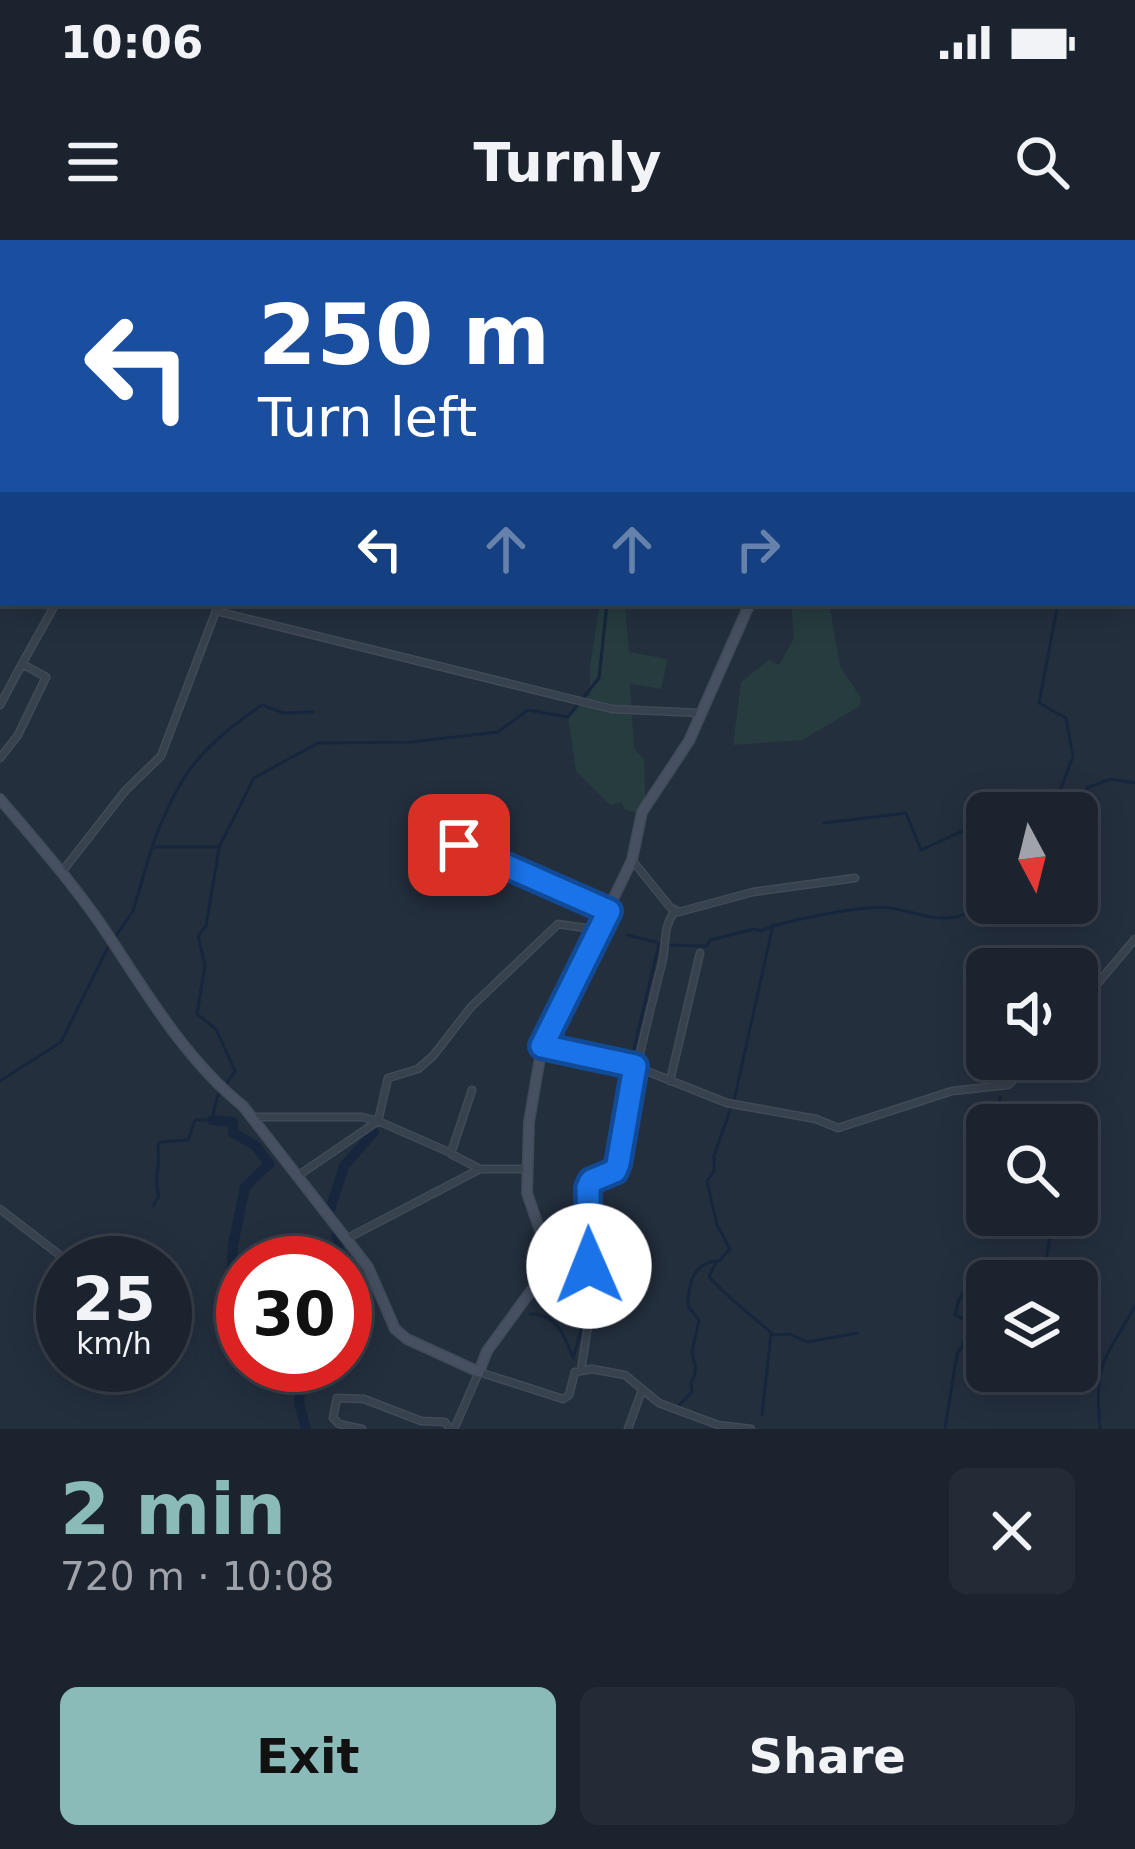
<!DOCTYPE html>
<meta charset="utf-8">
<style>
body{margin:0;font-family:"DejaVu Sans",sans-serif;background:#242b36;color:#f1f3f6;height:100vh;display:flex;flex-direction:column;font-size:45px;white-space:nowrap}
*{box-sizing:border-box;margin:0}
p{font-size:39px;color:#a0a4aa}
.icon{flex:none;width:66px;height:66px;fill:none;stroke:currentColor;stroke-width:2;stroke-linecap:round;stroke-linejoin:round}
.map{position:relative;height:1189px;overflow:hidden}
.details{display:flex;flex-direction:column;background:#1b232e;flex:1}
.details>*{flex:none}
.guide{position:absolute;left:0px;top:0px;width:1137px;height:366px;box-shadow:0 6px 30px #0003,0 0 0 3px #39404a;background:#1a4fa0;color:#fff;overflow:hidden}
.needle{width:78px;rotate:173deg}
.buttons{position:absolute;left:966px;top:552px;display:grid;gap:24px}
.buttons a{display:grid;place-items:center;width:132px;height:132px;border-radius:18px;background:#1b232e;box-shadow:0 6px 30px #0003,0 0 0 3px #39404a;font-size:60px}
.speed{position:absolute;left:36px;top:996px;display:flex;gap:24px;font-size:60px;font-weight:700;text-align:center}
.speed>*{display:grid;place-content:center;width:156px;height:156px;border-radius:50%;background:#1b232e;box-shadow:0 6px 30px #0003,0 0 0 3px #39404a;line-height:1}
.speed small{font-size:30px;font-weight:400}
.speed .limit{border:18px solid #d22;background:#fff;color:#111}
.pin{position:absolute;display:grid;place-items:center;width:102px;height:102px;color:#fff;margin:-51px;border-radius:24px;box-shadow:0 6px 18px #0006}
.me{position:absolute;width:132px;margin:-66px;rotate:359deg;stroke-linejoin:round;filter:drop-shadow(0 0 9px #0008)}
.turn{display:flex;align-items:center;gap:42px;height:252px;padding:0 60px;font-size:54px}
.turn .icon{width:156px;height:156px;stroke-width:2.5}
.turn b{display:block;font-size:84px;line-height:102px}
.lanes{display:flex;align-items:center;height:114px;padding:0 60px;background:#0003;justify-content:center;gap:60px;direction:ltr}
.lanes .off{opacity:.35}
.round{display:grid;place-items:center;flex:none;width:126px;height:126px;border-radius:18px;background:#242b36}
.head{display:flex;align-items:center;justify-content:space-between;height:204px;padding:0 60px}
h1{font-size:72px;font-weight:800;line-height:90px;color:#8bbbb9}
.primary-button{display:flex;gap:24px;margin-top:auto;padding:24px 60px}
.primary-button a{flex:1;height:138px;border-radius:18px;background:#8bbbb9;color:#111;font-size:48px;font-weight:800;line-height:138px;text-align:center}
.primary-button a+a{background:#242b36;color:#f1f3f6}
.status{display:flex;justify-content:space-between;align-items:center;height:84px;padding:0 60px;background:#1b232e;direction:ltr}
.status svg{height:33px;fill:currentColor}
header{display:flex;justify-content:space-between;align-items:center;height:156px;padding:0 60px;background:#1b232e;font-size:54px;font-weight:800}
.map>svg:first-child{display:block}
.green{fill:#263c3f}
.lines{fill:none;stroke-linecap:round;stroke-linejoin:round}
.stream{stroke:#17263c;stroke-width:3}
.river{stroke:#17263c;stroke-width:10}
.street-casing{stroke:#414a57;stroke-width:9}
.secondary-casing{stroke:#414a57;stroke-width:12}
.street{stroke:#38414e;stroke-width:6}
.secondary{stroke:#465061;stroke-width:9}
.route-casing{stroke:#114b97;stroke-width:30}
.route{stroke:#1a73e8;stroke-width:21}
</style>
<div class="status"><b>10:06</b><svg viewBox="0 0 49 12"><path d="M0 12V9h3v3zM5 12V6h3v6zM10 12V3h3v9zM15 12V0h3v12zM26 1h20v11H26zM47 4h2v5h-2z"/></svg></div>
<header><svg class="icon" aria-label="menu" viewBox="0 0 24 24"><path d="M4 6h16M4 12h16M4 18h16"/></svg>Turnly<svg class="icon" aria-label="search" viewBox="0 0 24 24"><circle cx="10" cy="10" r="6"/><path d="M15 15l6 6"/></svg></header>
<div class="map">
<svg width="1135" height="1189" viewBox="0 0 1135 1189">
<rect width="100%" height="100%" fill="#242f3e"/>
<!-- green -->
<path class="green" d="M 600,363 L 625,363 L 629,412 L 668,419 L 661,449 L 630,444 L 634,509 L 644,519 L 646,575 L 625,570 L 621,562 L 610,565 L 576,531 L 568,477 L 579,459 L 590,455 L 590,427 Z
M 791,363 L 829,363 L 840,426 L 861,458 L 860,466 L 802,500 L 733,505 L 741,442 L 769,420 L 779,425 L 794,398 Z"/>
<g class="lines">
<!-- stream -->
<path class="stream" d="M 565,0 L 566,3
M 450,3 L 453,0
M 1067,3 L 1068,0
M 1054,567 L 1073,516 L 1066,478 L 1039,463 L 1058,363
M 1024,573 L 1054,567 L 1059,573
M 824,583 L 906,573 L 921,610 L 987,580
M 1077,593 L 1084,582 L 1087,548 L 1111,539 L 1135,543
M 152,607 C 178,535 199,508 262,465 L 284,473 L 313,472
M 627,695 L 656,702
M 665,705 L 707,706 L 710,700 L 754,689 L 761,691 C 781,681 868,664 890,668 C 914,671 930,681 955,677 C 968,675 978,666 990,663
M 0,841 L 61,802 L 107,709 L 133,671 L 152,607 L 219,607 L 254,538 L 318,503 L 411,502 L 498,492 L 528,470 L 568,477 L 599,438 L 607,363
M 996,885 L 1000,857
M 153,966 L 159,956 C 153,937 161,926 158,906 L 160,902 L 188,900 L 195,880 L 212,880 L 217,857 L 235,831 L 216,789 L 197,774 L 205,725 L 198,696 L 206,686 L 219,609
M 716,1023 L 709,1036 C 715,1047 760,1083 774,1095 L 790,1094 L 807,1102 L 858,1093
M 530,1074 C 557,1074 565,1096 573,1118 L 586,1074 L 585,944 L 592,936 L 615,928 L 612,902 L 659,703
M 678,1166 L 692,1152 L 691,1142 C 699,1130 694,1122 692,1112 L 699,1080 L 688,1066 C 688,1045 693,1021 719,1021 L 730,1009 L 717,985 L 707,941 L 714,931 L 714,916 L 735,856 L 773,685
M 762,1175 L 771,1094
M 945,1189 L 957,1114 L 963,1105 L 969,1081 L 955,1075 L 959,1060 L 977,1030 L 1037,1040 L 1043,1037 L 1054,975
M 1100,1189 C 1094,1121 1103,1123 1135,1066"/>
<!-- river -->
<path class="river" d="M 212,880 L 233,882 L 233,893 L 256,906 L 269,924 L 245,947 L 233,1005 L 230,1055 L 243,1072
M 333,979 L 329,973 L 344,926 L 374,892
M 335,1023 L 339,1004 L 336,996
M 302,1125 L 299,1163 L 306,1189"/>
<!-- street casing -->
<g class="street-casing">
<path id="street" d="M 210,0 L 216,3
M 145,3 L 148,0
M 376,3 L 378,0
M 0,170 L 3,165
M 1134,206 L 1135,206
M 216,371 L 612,469 L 700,473
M 0,465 L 22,424
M 0,518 L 18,495 L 46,437 L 22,424 L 56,363
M 459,605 L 606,670
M 632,620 L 670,667 L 679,672 L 753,652 L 855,638
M 61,633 L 125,551 L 161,516 L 219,363
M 1077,768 L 1135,699
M 542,806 L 619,820 L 727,863 L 816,879 L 838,888 L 952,851 L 1008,845 L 1035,819
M 670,841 L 700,713
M 252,877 L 362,877 L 378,881 L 388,838 L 418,829 L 433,816 L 471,767 L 558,684 L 599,690
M 451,914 L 480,929 L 527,929
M 299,935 L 378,881 L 451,913 L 472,850
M 0,969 L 70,1023
M 346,999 L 480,929
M 581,1130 L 590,1073 L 588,948 L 591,941 L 615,931 L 618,924 C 629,855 645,790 662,723 C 667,703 662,688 675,671
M 362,1189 L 339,1184 L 333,1178 L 337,1158 L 364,1159 L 421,1181 L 445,1182 L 450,1189
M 454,1189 L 479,1132 L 563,1159 L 569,1155 L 575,1132 L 592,1129 L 625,1135 L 659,1163 L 718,1185 L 751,1189
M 628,1189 L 642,1150"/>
</g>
<!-- secondary casing -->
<g class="secondary-casing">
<path id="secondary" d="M 967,3 L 968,0
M 0,559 C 38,604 78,649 110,698 C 148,756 188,822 243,866 L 368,1027 L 395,1089 L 407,1099 L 479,1132 L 487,1111 L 536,1044 L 547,1011 L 527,953 L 529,882 L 542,806 L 632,620 L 642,572 L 689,501 L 750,363"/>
</g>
<!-- street -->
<use href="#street" class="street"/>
<!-- secondary -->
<use href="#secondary" class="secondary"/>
</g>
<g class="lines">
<!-- route casing -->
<g class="route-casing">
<path id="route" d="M 459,605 L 609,671 L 542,806 L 635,826 L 618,924 L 615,931 L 591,941 L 588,948 L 589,1026"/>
</g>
<!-- route -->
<use href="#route" class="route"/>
</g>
</svg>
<div class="buttons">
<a><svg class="needle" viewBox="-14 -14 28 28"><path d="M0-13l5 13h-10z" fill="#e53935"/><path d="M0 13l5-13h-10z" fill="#a0a4aa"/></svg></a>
<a><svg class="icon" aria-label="sound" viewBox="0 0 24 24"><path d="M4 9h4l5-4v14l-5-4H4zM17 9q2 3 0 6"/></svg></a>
<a><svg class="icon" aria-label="search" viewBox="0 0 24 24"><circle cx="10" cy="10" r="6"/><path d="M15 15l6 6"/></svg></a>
<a><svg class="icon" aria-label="layers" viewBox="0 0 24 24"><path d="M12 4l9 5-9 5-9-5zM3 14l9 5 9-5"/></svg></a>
</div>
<div class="speed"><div>25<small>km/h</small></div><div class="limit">30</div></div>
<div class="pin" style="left:459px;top:605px;background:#d93025"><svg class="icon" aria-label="arrive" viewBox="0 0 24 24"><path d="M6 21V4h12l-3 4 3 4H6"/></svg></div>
<svg class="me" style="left:589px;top:1026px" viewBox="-20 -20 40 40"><circle r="19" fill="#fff"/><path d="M0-13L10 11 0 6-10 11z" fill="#1a73e8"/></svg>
<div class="guide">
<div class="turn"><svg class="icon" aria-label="left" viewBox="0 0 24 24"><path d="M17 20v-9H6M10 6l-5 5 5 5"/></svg><div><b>250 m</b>Turn left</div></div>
<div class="lanes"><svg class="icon" aria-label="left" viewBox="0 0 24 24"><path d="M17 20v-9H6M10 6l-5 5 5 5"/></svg><svg class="icon off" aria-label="ahead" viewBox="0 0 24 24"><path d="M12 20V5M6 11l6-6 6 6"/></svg><svg class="icon off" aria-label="ahead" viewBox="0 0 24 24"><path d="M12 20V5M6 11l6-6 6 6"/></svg><svg class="icon off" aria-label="right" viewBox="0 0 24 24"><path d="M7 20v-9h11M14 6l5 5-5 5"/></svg></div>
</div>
</div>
<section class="details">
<div class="head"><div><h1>2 min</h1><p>720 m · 10:08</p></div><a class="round"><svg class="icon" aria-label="close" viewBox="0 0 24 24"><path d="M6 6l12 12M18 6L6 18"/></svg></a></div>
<div class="primary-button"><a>Exit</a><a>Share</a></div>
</section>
